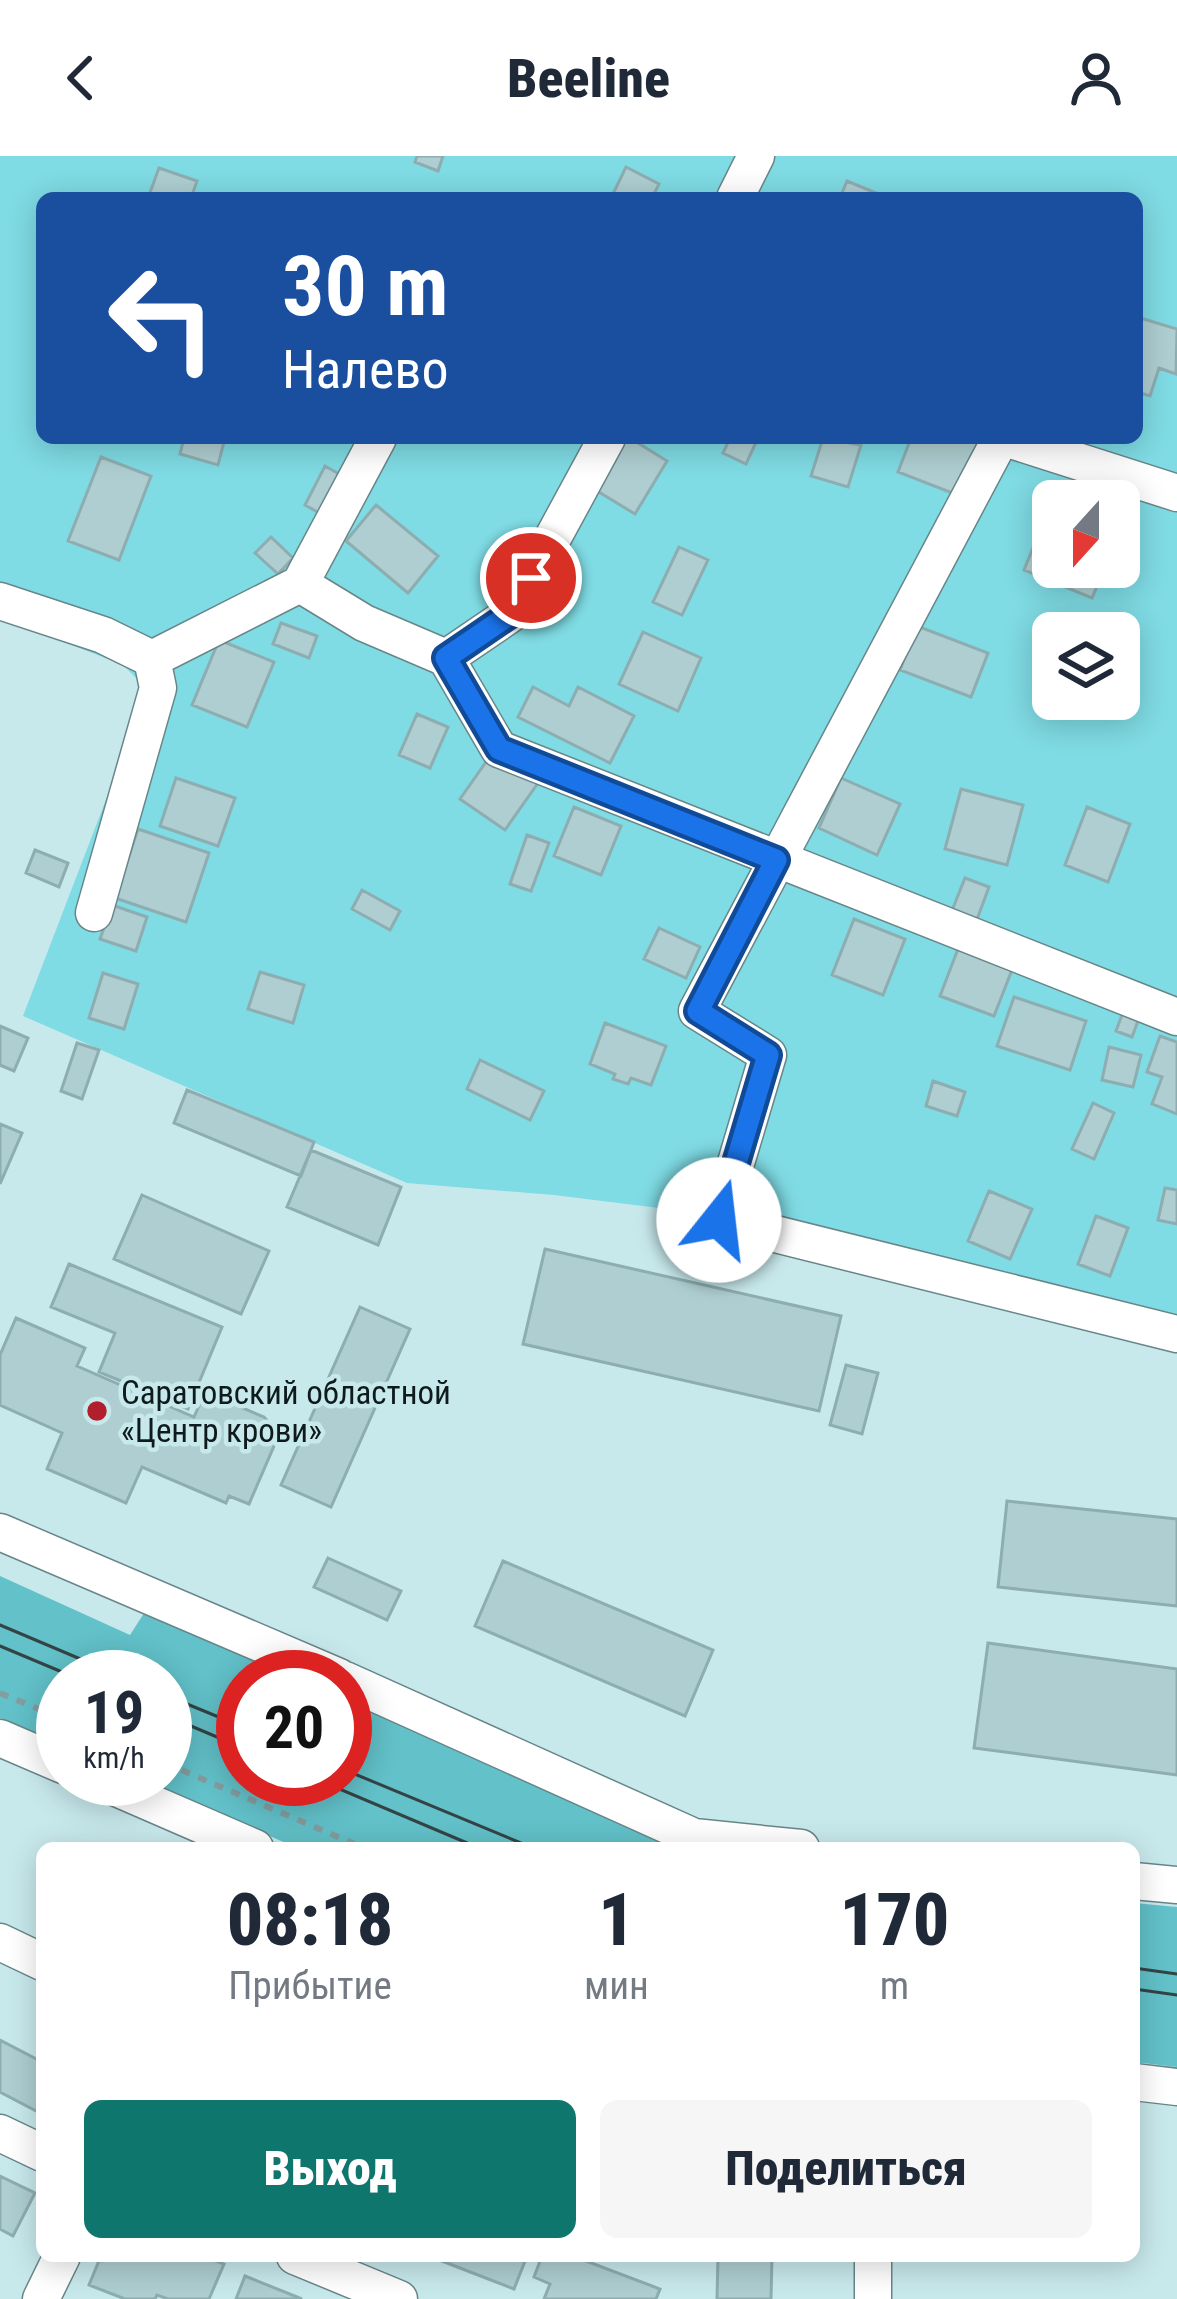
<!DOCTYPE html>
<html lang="ru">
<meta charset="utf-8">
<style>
body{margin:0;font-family:"Roboto Condensed",sans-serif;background:#f6f6f7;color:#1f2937;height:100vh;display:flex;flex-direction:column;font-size:45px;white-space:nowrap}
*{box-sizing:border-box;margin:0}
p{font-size:39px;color:#747a83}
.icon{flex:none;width:66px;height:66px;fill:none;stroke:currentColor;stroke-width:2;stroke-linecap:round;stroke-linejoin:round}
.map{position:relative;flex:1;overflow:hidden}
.drawer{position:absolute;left:36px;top:1686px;width:1104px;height:420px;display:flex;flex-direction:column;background:#fff;border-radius:18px;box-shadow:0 6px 30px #0003}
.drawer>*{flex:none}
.banner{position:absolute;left:36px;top:36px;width:1107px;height:252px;border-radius:18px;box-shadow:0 6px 30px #0003;background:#1a4fa0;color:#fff;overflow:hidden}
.needle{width:78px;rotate:201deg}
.buttons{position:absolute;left:1032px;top:324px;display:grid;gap:24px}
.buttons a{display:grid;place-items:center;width:108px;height:108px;border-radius:18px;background:#fff;box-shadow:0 6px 30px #0003;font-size:60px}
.speed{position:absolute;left:36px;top:1494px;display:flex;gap:24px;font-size:60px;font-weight:700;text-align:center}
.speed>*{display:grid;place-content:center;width:156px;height:156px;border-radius:50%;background:#fff;box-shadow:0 6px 30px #0003;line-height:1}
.speed small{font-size:30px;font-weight:400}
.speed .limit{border:18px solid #d22;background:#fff;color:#111}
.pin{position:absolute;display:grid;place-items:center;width:102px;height:102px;color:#fff;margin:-51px;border:6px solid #fff;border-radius:50%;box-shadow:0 3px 12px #0007}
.me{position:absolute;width:132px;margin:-66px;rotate:16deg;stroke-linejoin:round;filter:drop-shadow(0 0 9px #0008)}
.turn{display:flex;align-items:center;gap:42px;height:252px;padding:0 48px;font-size:54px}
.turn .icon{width:156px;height:156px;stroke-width:2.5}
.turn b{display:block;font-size:84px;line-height:102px}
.eta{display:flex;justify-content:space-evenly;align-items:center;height:204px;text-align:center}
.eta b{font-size:72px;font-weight:800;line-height:84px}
.button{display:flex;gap:24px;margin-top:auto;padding:24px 48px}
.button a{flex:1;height:138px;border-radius:18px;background:#0f766e;color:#fff;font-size:48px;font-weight:800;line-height:138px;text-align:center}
.button a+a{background:#f6f6f7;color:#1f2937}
header{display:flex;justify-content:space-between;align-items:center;height:156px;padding:0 48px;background:#fff;font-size:54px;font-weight:800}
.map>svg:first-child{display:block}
.green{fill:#7fdbe4;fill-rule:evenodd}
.forest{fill:#62c1c9}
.building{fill:#aeced1;stroke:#8eadb0;stroke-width:3}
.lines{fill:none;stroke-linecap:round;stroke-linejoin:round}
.minor-casing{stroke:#688689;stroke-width:39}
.path{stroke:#849d9f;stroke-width:6;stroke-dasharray:9 9;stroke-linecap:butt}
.minor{stroke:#fff;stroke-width:36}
.tram{stroke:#344445;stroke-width:3}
.route-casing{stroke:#114b97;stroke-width:30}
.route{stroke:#1a73e8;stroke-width:21}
.poi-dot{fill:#b11f2c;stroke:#c8e9ec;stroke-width:4.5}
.labels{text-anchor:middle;stroke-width:9;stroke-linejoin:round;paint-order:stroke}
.poi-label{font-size:33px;fill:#0e1a1b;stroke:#c8e9ec;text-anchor:start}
</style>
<header><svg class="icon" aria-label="back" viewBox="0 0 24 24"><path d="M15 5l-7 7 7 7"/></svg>Beeline<svg class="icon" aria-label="person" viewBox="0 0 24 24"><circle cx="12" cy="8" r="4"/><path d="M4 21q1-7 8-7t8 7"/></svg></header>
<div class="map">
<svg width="1177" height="2143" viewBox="0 0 1177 2143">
<rect width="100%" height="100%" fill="#c8e9ec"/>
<!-- green -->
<path class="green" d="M 0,0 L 1177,0 L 1177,1165 L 923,1102 L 844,1075 L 554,1039 L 407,1027 L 23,860 L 143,547 L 141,527 L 123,509 L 0,461 ZM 42,42 L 1137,42 L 1137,282 L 42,282 ZM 1053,345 L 1119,345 L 1119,411 L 1053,411 ZM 1053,477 L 1119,477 L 1119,543 L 1053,543 Z"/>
<!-- forest -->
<path class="forest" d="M 0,1420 L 130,1479 L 146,1454 L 297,1521 L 243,1521 L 243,1623 L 345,1623 L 345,1542 L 684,1692 L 297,1692 L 141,1623 L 165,1623 L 165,1521 L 63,1521 L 63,1589 L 0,1562 Z
M 1134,1747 L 1177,1751 L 1177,1911 L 1134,1906 Z"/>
<!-- building -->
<path class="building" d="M 417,0 L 443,0 L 438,15 L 415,6 Z
M 626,11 L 659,28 L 652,42 L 611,42 Z
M 159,12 L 197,25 L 191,42 L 148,42 Z
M 847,25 L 888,42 L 840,42 Z
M 1137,161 L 1177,173 L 1176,218 L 1159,212 L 1150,240 L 1137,236 Z
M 184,282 L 225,282 L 218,309 L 180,298 Z
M 618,282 L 630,282 L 667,305 L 635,358 L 589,330 Z
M 730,282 L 758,282 L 746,308 L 723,297 Z
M 823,282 L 861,289 L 848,331 L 811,320 Z
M 911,282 L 981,285 L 960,340 L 898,316 Z
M 101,301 L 151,320 L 119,404 L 68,385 Z
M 325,310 L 341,319 L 321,358 L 305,349 Z
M 376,349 L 438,400 L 408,437 L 346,385 Z
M 1048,355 L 1053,357 L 1053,411 L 1105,411 L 1092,442 L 1024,414 Z
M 271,381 L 293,402 L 278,418 L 255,397 Z
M 679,391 L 708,404 L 682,459 L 653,446 Z
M 281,467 L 317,480 L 309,502 L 273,488 Z
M 917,470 L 988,497 L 971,541 L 900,514 Z
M 643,476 L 701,502 L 678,555 L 619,528 Z
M 219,484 L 274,506 L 247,571 L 192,549 Z
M 533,531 L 569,550 L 578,531 L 634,560 L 610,607 L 518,561 Z
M 417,558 L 448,571 L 430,612 L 399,599 Z
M 493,596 L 538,627 L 505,674 L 460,643 Z
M 176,622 L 235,642 L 218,690 L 160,670 Z
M 841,622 L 900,648 L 877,699 L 819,672 Z
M 961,633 L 1023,649 L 1007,709 L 945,693 Z
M 574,651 L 621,670 L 601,719 L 554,700 Z
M 1087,651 L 1130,668 L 1108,726 L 1065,709 Z
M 138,673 L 209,697 L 186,766 L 115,742 Z
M 527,679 L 549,687 L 531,735 L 510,728 Z
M 35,694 L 68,707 L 59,731 L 26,717 Z
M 965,722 L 989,731 L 976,766 L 951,757 Z
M 362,734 L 400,755 L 390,774 L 352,753 Z
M 112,749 L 147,761 L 136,795 L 100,783 Z
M 854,763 L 905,783 L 883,839 L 832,819 Z
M 659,772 L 700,791 L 686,822 L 644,803 Z
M 961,785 L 1015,806 L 994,860 L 940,840 Z
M 260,816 L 304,829 L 293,867 L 248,853 Z
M 103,817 L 138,828 L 124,873 L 89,862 Z
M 1014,841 L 1086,865 L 1070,914 L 997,890 Z
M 1123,856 L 1139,862 L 1132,881 L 1116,875 Z
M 605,867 L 666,890 L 651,929 L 631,922 L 628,928 L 613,923 L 615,918 L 590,908 Z
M 0,870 L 28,882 L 14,915 L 0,909 Z
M 1160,880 L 1177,886 L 1177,958 L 1152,948 L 1162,921 L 1147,916 Z
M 77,887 L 99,894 L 82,943 L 61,935 Z
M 1109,891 L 1141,899 L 1133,931 L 1102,924 Z
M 480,904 L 544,935 L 530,964 L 467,933 Z
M 933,925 L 965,936 L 957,960 L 926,950 Z
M 187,934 L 314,986 L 301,1020 L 174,967 Z
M 1093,947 L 1114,957 L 1094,1003 L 1072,993 Z
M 0,968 L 22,977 L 0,1028 Z
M 311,994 L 401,1031 L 378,1089 L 287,1051 Z
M 1165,1032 L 1177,1034 L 1177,1068 L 1158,1064 Z
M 989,1035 L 1032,1053 L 1010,1103 L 968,1085 Z
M 142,1039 L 269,1095 L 241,1158 L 114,1103 Z
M 1096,1060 L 1128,1072 L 1110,1120 L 1078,1108 Z
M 545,1093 L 841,1160 L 819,1255 L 523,1188 Z
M 69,1108 L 222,1171 L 188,1253 L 99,1216 L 115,1177 L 51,1151 Z
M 360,1151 L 410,1173 L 331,1351 L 281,1329 Z
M 16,1162 L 85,1192 L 77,1210 L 194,1261 L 205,1236 L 264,1261 L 276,1274 L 274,1290 L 249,1348 L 229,1340 L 226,1347 L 142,1311 L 126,1347 L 47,1313 L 62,1277 L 0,1249 L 0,1199 Z
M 846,1209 L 878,1217 L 862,1278 L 830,1269 Z
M 1007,1345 L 1177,1363 L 1177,1450 L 998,1431 Z
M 328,1402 L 401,1435 L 387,1464 L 314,1431 Z
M 503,1405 L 713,1494 L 685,1560 L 475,1470 Z
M 988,1487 L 1177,1513 L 1177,1619 L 974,1592 Z
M 0,1884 L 42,1906 L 42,1958 L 0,1936 Z
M 0,2020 L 35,2037 L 13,2080 L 0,2073 Z
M 101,2100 L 203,2100 L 224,2108 L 209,2143 L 168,2143 L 157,2139 L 155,2143 L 125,2143 L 89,2129 Z
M 429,2100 L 527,2100 L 514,2133 Z
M 542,2100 L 573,2100 L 660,2133 L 656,2143 L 544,2143 L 550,2128 L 534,2121 Z
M 718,2100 L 772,2100 L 771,2143 L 717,2143 Z
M 245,2120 L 302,2143 L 236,2143 Z"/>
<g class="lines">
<!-- minor casing -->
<g class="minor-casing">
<path id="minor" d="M 735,42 L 756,0
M 1001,282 L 697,855 L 768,899 L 719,1064 L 1177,1178
M 1005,282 L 1177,337
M 300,428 L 378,282
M 0,445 L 103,479 L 152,503 L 300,428 L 364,467 L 446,502 L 499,593 L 1177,861
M 446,502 L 512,457 L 607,282
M 94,757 L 158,532 L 152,503
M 0,1376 L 339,1521
M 345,1524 L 694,1681 L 801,1692
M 0,1582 L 63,1609
M 96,1623 L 255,1692
M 1134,1725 L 1177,1729
M 0,1786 L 42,1806
M 1134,1926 L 1177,1931
M 0,1977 L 42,1997
M 295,2100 L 399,2143
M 873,2100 L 873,2143
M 41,2143 L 62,2100"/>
</g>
<!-- path -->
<path class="path" d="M 0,1537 L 63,1563
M 165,1607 L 364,1692"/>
<!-- minor -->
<use href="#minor" class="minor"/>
<!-- tram -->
<path class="tram" d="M 0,1469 L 123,1521
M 0,1490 L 74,1521
M 165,1539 L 243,1571
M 165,1559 L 243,1592
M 345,1614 L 533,1692
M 316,1623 L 479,1692
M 1134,1812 L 1177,1818
M 1134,1833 L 1177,1839"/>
</g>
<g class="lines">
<!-- route casing -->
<g class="route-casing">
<path id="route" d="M 531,422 L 512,457 L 446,502 L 499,593 L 776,704 L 698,855 L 768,899 L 719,1064"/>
</g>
<!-- route -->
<use href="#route" class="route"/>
</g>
<!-- markers -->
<circle class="poi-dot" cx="97" cy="1255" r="12"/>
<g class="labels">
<!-- poi labels -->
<g class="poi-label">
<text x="121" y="1248">Саратовский областной<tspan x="121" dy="38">«Центр крови»</tspan></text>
</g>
</g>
</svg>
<div class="buttons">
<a><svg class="needle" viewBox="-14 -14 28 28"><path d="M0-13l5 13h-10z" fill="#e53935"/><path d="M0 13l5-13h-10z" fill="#747a83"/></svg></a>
<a><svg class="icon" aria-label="layers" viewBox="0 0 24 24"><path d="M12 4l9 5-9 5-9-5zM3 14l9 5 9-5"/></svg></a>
</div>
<div class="speed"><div>19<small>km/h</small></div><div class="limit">20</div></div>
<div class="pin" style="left:531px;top:422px;background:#d93025"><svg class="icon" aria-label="arrive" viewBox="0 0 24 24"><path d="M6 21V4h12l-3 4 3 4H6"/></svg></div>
<svg class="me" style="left:719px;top:1064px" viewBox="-20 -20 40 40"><circle r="19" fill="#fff"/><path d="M0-13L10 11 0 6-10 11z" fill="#1a73e8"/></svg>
<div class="banner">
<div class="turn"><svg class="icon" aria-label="left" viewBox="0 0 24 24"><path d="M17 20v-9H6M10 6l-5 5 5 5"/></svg><div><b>30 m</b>Налево</div></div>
</div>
<section class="drawer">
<div class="eta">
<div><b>08:18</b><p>Прибытие</p></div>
<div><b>1</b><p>мин</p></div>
<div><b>170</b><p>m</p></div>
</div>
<div class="button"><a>Выход</a><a>Поделиться</a></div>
</section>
</div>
